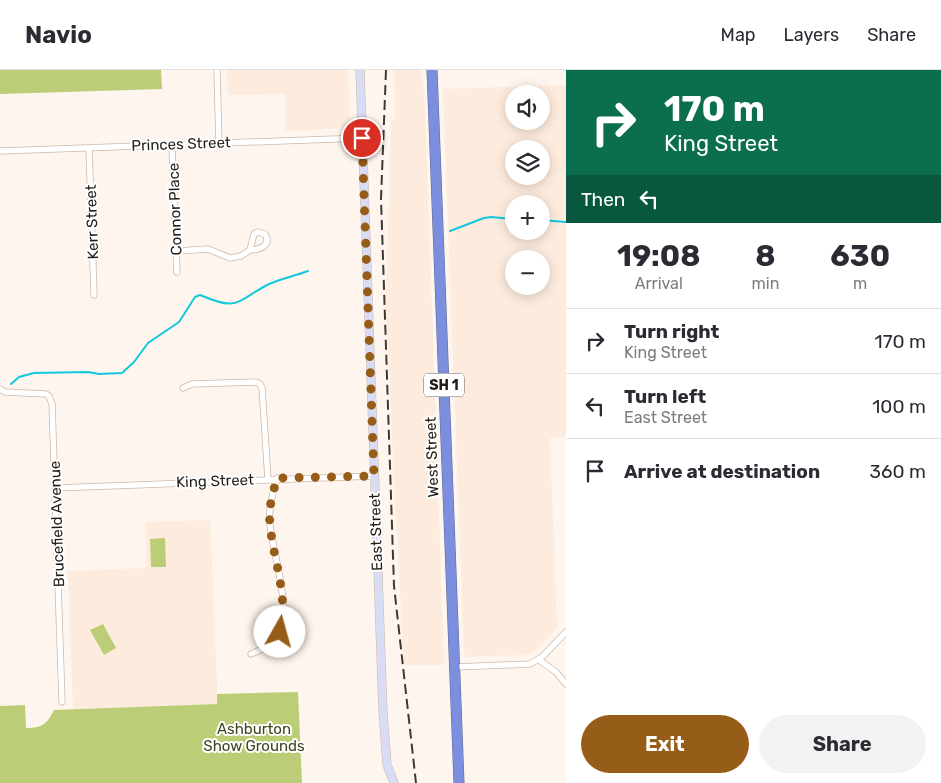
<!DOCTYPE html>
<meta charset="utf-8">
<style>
body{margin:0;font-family:Rubik,sans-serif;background:#f2f2f3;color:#2b2b33;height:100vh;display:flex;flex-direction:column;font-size:19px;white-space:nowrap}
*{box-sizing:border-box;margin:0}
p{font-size:16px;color:#7c7c81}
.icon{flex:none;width:28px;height:28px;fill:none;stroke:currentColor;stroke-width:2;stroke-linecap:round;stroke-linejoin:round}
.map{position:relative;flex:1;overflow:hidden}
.panel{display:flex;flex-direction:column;background:#fff;width:375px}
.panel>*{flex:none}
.hud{background:#0b6e4f;color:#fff;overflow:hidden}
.tools{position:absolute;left:505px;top:15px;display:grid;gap:10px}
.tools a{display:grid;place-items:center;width:45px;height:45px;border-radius:50%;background:#fff;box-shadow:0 2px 12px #0003;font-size:25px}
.pin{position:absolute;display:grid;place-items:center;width:42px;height:42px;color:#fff;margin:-21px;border:2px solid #fff;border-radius:50%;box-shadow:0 1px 5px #0007}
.me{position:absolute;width:55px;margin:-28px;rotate:7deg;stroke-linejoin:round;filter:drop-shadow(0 0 4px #0008)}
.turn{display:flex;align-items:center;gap:18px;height:105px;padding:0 15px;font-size:22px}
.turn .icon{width:65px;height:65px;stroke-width:2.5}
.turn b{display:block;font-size:35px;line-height:42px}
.then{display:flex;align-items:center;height:48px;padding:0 15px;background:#0003;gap:10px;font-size:19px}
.eta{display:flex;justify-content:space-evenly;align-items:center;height:85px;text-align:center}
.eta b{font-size:30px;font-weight:700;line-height:35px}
.cta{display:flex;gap:10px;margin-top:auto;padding:10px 15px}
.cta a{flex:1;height:58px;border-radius:30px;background:#965d19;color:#fff;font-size:20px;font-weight:700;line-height:58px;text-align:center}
.cta a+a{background:#f2f2f3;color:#2b2b33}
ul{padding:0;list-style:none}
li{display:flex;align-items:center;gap:15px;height:65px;padding:0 15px;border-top:1px solid #e1e1e2}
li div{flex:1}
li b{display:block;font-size:19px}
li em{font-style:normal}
header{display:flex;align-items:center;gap:30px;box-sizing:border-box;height:70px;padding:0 25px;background:#fff;border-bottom:1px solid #e1e1e2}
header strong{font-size:24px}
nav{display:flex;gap:28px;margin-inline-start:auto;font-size:18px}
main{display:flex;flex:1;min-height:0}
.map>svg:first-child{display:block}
.built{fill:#fdecde;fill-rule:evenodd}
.green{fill:#bbce77}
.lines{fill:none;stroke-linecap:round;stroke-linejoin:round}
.stream{stroke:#11c8dc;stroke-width:2}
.street-casing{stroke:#cdb8a7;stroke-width:7}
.secondary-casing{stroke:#cdb8a7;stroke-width:9}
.highway-casing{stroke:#5d6698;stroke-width:11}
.street{stroke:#fff;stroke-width:5.5}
.secondary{stroke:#d8ddf5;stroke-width:8}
.highway{stroke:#7c8ede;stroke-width:10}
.rail{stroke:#403932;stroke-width:2;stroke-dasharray:10 5;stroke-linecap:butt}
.route{stroke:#965d19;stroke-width:9;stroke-dasharray:0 16.2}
.labels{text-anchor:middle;stroke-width:4;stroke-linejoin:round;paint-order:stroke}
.shield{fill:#fff;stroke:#66615c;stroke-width:1}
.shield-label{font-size:14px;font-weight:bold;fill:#241d16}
.street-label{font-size:15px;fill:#241d16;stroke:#fff}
.park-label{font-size:15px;fill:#3d451c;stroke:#fff}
</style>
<header>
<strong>Navio</strong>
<nav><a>Map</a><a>Layers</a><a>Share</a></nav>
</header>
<main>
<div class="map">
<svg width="566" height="713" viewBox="0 0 566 713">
<rect width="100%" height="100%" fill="#fef5ee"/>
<!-- built -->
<path class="built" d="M 227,0 L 348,0 L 350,58 L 286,61 L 285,24 L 228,25 Z
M 394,0 L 421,0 L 425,34 L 444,595 L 404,595 L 393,392 L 386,235 L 391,50 L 395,49 Z
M 566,15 L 566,367 L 550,368 L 557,558 L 533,582 L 523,585 L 467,587 L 464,584 L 443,19 ZM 514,24 L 541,24 L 541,51 L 514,51 ZM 514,79 L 541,79 L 541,106 L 514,106 ZM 514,134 L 541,134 L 541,161 L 514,161 ZM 514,189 L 541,189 L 541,216 L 514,216 Z
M 210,450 L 218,634 L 73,639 L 68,501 L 146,498 L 146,452 Z"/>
<!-- green -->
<path class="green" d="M 0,0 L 161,0 L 162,19 L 0,24 Z
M 165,468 L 166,497 L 151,497 L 150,469 Z
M 103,554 L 116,578 L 104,585 L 90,560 Z
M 298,622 L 302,713 L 0,713 L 0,636 L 25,635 L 26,658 C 42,658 47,654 54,640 L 217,634 L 217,624 Z"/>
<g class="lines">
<!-- stream -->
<path class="stream" d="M 541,150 L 566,152
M 450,161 L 484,148 L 491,147 L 514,149
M 11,314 L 19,307 L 34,303 L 88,302 L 99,304 L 122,303 L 134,292 L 148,273 L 179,252 L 195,227 L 200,225 C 238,241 234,233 267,215 C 279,209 295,206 308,201"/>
<!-- street casing -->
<g class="street-casing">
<path id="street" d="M 217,0 L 219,73
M 172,75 L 177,202
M 89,78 L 94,225
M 0,81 L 362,68
M 177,181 L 208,179 L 230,188 L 241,186 L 250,180 L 254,164 L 258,162 L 265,164 C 272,175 260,180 250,180
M 183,318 L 192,314 L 256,312 L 260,314 L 262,318 L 268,409
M 0,319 L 5,322 L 46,324 L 49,326 L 52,334 L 62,632
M 56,418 L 374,406
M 251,584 C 260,580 271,576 277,567 C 294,542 272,482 270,454 C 268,438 273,423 277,408
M 539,590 L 556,602 L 566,614
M 455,597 L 530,594 L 542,587 L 566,562"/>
</g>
<!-- secondary casing -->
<g class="secondary-casing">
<path id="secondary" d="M 360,0 L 383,642 L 387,695 L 394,713"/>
</g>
<!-- highway casing -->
<g class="highway-casing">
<path id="highway" d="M 432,0 L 459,713"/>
</g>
<!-- street -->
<use href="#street" class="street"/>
<!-- secondary -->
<use href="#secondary" class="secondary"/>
<!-- highway -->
<use href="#highway" class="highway"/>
<!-- rail -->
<path class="rail" d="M 386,0 L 381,129 L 394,516 L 416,713"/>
</g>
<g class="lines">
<!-- route -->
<path class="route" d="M 280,562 C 289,526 273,490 270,454 C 268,438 273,423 277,408 L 374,406 L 362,68"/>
</g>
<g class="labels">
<!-- shield labels -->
<rect class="shield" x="424" y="303.5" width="40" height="23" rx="4"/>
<g class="shield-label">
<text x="444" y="320">SH 1</text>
</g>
<!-- street labels -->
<g class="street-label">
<text transform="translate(181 74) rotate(-2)" y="5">Princes Street</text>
<text transform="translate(175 139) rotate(-92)" y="5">Connor Place</text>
<text transform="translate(92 152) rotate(-92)" y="5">Kerr Street</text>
<text transform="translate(432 387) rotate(-92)" y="5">West Street</text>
<text transform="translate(215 411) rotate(-2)" y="5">King Street</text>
<text transform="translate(57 454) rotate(-92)" y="5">Brucefield Avenue</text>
<text transform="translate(376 462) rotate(-92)" y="5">East Street</text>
</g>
<!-- park labels -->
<g class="park-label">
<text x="254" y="664">Ashburton<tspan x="254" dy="17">Show Grounds</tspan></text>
</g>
</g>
</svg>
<div class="tools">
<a><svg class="icon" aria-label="sound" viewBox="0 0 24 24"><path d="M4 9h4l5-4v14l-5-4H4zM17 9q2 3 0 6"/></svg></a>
<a><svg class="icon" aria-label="layers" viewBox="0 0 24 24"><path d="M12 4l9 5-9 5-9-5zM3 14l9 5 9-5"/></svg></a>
<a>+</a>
<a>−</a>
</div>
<div class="pin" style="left:362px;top:68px;background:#d93025"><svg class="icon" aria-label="arrive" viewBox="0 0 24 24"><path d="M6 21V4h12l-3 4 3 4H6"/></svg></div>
<svg class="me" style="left:280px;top:562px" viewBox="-20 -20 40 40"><circle r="19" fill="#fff"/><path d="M0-13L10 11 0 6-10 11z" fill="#965d19"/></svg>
</div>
<section class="panel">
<div class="hud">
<div class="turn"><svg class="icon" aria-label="right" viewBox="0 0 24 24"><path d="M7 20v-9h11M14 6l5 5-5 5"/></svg><div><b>170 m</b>King Street</div></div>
<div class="then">Then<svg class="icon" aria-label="left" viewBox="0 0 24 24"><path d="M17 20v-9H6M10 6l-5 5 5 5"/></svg></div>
</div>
<div class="eta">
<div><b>19:08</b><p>Arrival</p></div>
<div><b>8</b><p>min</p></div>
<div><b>630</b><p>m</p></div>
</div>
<ul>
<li><svg class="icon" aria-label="right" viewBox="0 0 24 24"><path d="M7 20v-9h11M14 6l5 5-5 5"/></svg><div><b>Turn right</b><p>King Street</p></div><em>170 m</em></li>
<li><svg class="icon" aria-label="left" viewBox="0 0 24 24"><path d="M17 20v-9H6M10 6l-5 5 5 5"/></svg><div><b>Turn left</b><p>East Street</p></div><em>100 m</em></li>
<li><svg class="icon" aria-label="arrive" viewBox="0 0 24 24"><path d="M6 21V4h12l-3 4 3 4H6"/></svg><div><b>Arrive at destination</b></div><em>360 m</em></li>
</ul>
<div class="cta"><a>Exit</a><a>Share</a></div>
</section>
</main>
